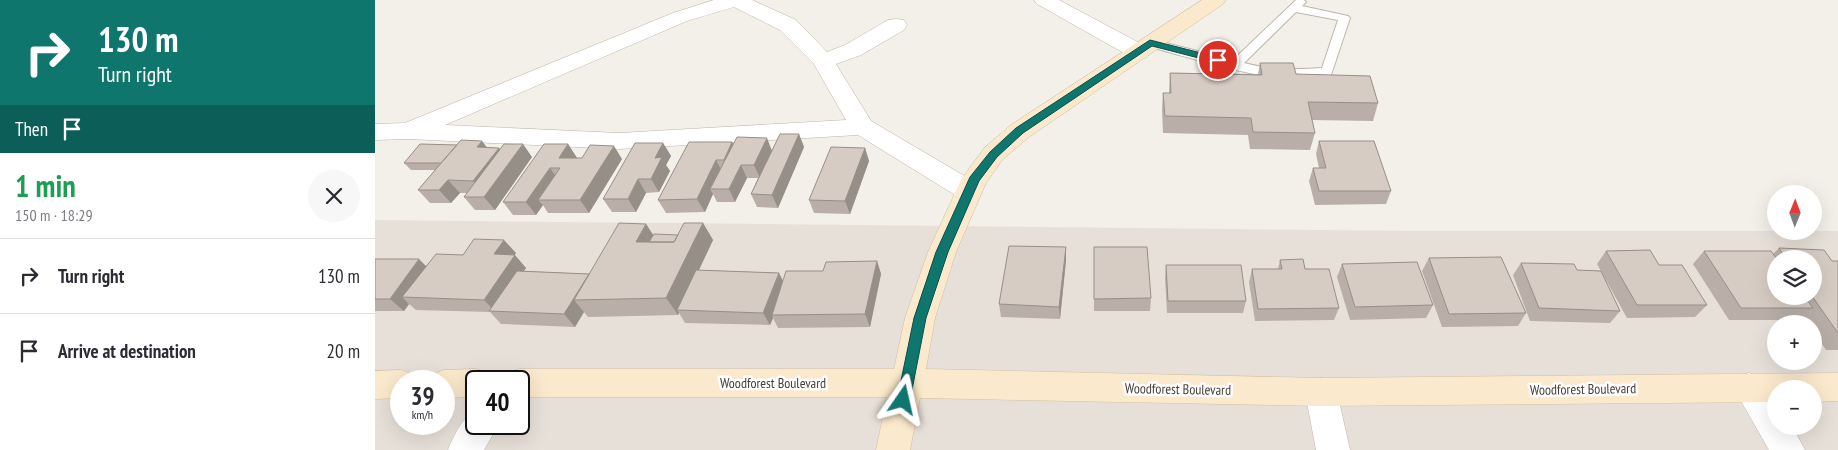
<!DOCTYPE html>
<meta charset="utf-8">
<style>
body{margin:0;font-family:"PT Sans Narrow",sans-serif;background:#f7f7f7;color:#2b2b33;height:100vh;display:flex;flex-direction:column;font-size:19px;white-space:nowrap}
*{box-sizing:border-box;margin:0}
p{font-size:16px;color:#7c7c81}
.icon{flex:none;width:28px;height:28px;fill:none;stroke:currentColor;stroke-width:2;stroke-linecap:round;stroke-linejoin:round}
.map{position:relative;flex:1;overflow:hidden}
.details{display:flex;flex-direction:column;background:#fff;width:375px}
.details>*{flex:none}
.top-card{background:#0f766e;color:#fff;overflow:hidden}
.needle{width:32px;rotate:1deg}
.tools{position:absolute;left:1392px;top:185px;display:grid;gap:10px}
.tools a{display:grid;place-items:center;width:55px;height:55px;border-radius:50%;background:#fff;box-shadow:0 5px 20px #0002;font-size:25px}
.speed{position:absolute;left:15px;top:370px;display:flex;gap:10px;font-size:25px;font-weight:700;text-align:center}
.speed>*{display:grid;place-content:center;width:65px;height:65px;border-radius:50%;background:#fff;box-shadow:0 5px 20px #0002;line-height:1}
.speed small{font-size:12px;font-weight:400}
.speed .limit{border:2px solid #111;border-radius:8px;background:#fff;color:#111}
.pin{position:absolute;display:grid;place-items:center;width:42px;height:42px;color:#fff;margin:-21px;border:2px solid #fff;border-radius:50%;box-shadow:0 1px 5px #0007}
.me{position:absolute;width:55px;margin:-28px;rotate:11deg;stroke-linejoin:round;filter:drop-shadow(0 0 4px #0008)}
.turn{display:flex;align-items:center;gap:18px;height:105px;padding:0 15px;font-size:22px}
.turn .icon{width:65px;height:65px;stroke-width:2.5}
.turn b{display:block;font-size:35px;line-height:42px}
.then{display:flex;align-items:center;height:48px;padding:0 15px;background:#0003;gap:10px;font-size:19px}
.round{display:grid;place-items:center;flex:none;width:52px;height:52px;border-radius:26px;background:#f7f7f7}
.headline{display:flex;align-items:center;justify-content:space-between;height:85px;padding:0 15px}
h1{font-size:30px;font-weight:700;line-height:38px;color:#1e9e55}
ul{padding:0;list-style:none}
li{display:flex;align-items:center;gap:15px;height:75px;padding:0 15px;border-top:1px solid #e1e1e2}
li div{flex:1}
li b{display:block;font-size:19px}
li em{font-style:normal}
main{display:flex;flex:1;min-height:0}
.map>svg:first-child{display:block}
.residential{fill:#e7e0d8;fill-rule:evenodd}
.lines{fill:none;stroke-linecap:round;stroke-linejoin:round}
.lane-casing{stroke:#beb6ad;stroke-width:2}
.street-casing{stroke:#beb6ad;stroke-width:1}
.secondary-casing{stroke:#d2be9e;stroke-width:1}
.lane{fill:#fff;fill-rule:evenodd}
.street{fill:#fff;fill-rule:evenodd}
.secondary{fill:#fae9cc;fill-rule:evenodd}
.wall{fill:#b9afa8;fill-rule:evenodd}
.shaded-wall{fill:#968f88}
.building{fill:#d7ccc3;stroke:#968f88}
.route{fill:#0f766e;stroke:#0a4d48}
.labels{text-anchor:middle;stroke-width:5;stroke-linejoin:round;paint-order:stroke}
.street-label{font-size:14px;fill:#473f38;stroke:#fff}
</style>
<main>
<section class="details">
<div class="top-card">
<div class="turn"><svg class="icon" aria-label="right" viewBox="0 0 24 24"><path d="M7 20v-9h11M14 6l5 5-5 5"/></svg><div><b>130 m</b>Turn right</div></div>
<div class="then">Then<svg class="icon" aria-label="arrive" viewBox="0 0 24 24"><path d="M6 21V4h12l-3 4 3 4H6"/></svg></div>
</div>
<div class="headline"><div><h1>1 min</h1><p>150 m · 18:29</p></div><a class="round"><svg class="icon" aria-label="close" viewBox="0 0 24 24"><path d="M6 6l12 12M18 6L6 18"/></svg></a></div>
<ul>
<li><svg class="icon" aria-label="right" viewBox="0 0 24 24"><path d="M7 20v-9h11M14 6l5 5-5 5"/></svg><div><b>Turn right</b></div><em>130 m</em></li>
<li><svg class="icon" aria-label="arrive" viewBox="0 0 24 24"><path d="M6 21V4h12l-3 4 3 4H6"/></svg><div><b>Arrive at destination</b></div><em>20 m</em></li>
</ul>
</section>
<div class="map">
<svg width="1463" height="450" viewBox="0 0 1463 450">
<rect width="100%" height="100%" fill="#f3efe9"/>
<!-- residential -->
<path class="residential" d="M 0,220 L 1041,231 L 1463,231 L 1463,450 L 0,450 ZM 1401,259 L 1439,259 L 1439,296 L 1401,296 ZM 1401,324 L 1439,324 L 1439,361 L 1401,361 ZM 26,381 L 69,381 L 69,424 L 26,424 ZM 101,381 L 144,381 L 144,424 L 101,424 ZM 1401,389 L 1439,389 L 1439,426 L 1401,426 Z"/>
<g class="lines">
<!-- lane casing -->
<g class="lane-casing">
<path id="lane" d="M 921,0 L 929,0 L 931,2 L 927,6 L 973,16 L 975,18 L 956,75 C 902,89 824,59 771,46 L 769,43 L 775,39 L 858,60 ZM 921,12 L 963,20 L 947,68 C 920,70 895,70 869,63 Z"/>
</g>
<!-- street casing -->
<g class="street-casing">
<path id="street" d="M 339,0 L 377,0 L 421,20 L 452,52 L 470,45 L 513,20 L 521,19 L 529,20 L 532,25 L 529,30 L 486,55 L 461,64 L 496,121 L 603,184 L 607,191 L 603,198 L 594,200 L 585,198 L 483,135 L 244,149 L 33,139 L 0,140 L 0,124 L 30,123 L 298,13 ZM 359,7 L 405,30 L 439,64 L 471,120 L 244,133 L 70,125 L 312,21 Z
M 659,0 L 684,0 L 772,47 L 775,52 L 772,57 L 764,59 L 756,57 L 662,4 Z
M 1374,373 L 1386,377 L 1401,401 L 1401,426 L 1417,426 L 1430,450 L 1394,450 L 1358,387 L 1362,377 Z
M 946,378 L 958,382 L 962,392 L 975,450 L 941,450 L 930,392 L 934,382 Z
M 101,411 L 101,424 L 124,424 L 109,450 L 73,450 C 78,437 88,416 101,411 Z"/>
</g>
<!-- secondary casing -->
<g class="secondary-casing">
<path id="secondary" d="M 827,0 L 851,0 L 848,4 L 654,137 L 627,160 L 611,183 L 581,252 L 560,318 L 551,369 L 946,378 L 1463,373 L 1463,401 L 1439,402 L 1439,389 L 1401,389 L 1401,402 L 946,406 L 545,398 L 535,450 L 501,450 L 512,397 L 144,397 L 144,381 L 129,381 L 133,373 L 144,369 L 519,369 L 530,318 L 553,252 L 586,180 L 609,148 L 636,125 Z
M 101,369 L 112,373 L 116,381 L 101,381 L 101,397 L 69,398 L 69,381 L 54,381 L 58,374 L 69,370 Z
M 26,370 L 37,374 L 41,381 L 26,381 L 26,398 L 0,399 L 0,371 Z"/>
</g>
<!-- lane -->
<use href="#lane" class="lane"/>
<!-- street -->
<use href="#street" class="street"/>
<!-- secondary -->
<use href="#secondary" class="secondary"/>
</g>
<!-- wall -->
<path class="wall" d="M 885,63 L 921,74 L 1003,103 L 998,121 L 937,120 L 940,133 L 935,150 L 875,149 L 873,135 L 788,133 L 787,110 L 788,93 L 794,93 L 795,73 L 883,74 Z
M 424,134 L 429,147 L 403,208 L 382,207 L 376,194 L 383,178 L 372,178 L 360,202 L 342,202 L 338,194 L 330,212 L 291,213 L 283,200 L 357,142 L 358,144 L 397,150 Z
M 944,141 L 1016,191 L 1011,204 L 940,205 L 934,181 L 938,168 L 944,168 L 941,154 Z
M 288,143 L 296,156 L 291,165 L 295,171 L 284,192 L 271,193 L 261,212 L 237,212 L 228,199 Z
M 193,144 L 202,158 L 247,159 L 214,213 L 173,213 L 168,205 L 161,215 L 138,215 L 128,202 Z
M 113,148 L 124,148 L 125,149 L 157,157 L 120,210 L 100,210 L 89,197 L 92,193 L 85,193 L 76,203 L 55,203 L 43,190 L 60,170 L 36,170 L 29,163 Z
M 490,148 L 494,161 L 475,214 L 439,213 L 434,200 Z
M 328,223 L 338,240 L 324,270 L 404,273 L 408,281 L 448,271 L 502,261 L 506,274 L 495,327 L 403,328 L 398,318 L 395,325 L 310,323 L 304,313 L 303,315 L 213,317 L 209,312 L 200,327 L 126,324 L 115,312 L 41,310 L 34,304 L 29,311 L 0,311 L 0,259 L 51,266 L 88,255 L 141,253 L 139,255 L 151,268 L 149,271 L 215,274 L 271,224 L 278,235 L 303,235 Z
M 691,247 L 691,260 L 685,319 L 626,317 L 624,304 Z
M 719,247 L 776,298 L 775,311 L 719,311 Z
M 1404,248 L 1457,261 L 1463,261 L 1463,350 L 1451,350 L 1439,332 L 1439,324 L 1433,324 L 1428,316 L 1424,320 L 1354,320 L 1318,264 L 1329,251 L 1398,254 ZM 1401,259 L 1439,259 L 1439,296 L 1401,296 Z
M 1231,251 L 1284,265 L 1332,305 L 1320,317 L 1252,318 L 1222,264 Z
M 1054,258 L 1151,313 L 1143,326 L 1067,327 L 1047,271 Z
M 905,260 L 930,269 L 964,308 L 959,320 L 880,321 L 874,282 L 877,269 L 903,269 Z
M 1146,263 L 1202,270 L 1245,311 L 1235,323 L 1155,321 L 1138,275 Z
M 967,264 L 1058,305 L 1051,318 L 975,320 L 962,277 Z
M 791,265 L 871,301 L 868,313 L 792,313 L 790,278 Z"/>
<!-- shaded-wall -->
<path class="shaded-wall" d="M 424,134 L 429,147 L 403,208 L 397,195 Z
M 392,138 L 397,151 L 385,178 L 379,165 Z
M 107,141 L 117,154 L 102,147 Z
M 357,142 L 364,155 L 355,173 L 349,160 Z
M 288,143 L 296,156 L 291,165 L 295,171 L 284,192 L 276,179 L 280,158 Z
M 148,144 L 157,157 L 120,210 L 109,197 Z
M 193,144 L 202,158 L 184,158 Z
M 239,146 L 247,159 L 214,213 L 205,200 Z
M 124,148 L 134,161 L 109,194 L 98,181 Z
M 490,148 L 494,161 L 475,214 L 470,201 Z
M 341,160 L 348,173 L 335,189 L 338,194 L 330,212 L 322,199 Z
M 366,165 L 372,178 L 360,202 L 354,189 Z
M 175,168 L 184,181 L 163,200 L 168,205 L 161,215 L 151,202 Z
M 263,179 L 271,193 L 261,212 L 253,199 Z
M 73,180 L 85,193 L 76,203 L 64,190 Z
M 328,223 L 338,240 L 305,310 L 302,310 L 304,313 L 303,315 L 291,298 Z
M 271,224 L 282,241 L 270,250 L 261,242 Z
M 129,240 L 141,253 L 131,267 L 119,254 Z
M 691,247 L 691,260 L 685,319 L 684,307 Z
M 140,255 L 151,268 L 122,311 L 120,311 L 109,300 Z
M 44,259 L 57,272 L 27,297 L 34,304 L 29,311 L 15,299 Z
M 502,261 L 506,274 L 495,327 L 490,314 Z
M 404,273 L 410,285 L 397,315 L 398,318 L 395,325 L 388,313 Z
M 214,274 L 199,300 L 209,312 L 200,327 L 189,314 Z"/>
<!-- building -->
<path class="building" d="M 885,63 L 918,63 L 921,74 L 995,76 L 1003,103 L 933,102 L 940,133 L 878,132 L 876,118 L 790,116 L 788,93 L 796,93 L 795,73 L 887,75 Z
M 405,134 L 424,134 L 397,195 L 376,194 Z
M 362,137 L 392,138 L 379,165 L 366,165 L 354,189 L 335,189 Z
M 86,140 L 107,141 L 102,147 L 124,148 L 98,181 L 73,180 L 64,190 L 43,190 Z
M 944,141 L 999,141 L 1016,191 L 944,191 L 938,168 L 951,168 Z
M 314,142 L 357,142 L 349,160 L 341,160 L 322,199 L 283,200 Z
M 260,143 L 288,143 L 280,158 L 287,157 L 276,179 L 263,179 L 253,199 L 228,199 Z
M 45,144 L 82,145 L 66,163 L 29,163 Z
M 129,144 L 148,144 L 109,197 L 89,197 Z
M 169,144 L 193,144 L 184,158 L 207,158 L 215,145 L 239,146 L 205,200 L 163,200 L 185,168 L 175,168 L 151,202 L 128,202 Z
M 456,147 L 490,148 L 470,201 L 434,200 Z
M 244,223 L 271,224 L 261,242 L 299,242 L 309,223 L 328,223 L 291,298 L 199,300 Z
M 279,234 L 303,235 L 299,242 L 274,242 Z
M 99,239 L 129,240 L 119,254 L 140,255 L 109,300 L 27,297 L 61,254 L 88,255 Z
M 634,246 L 691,247 L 684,307 L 624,304 Z
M 719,247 L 772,247 L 776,298 L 719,299 Z
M 1404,248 L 1449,250 L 1457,261 L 1463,261 L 1463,333 L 1437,296 L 1439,296 L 1439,259 L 1411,259 Z
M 1275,250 L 1284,265 L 1307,265 L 1332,305 L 1262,305 L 1231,251 Z
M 1329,251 L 1396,251 L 1402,259 L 1401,259 L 1401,296 L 1429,296 L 1438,308 L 1366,308 Z
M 1126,257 L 1151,313 L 1074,314 L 1054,258 Z
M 0,259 L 44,259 L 15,299 L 0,299 Z
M 928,259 L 930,269 L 954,269 L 964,308 L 883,309 L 877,269 L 907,269 L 905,260 Z
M 502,261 L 490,314 L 397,315 L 411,271 L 448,271 L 451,262 Z
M 1042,262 L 1058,305 L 980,307 L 967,264 Z
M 1146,263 L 1199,264 L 1202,270 L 1226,271 L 1245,311 L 1164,308 Z
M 791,265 L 866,265 L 871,301 L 793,301 Z
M 321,270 L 404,273 L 388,313 L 302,310 Z
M 142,271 L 214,274 L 189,314 L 114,311 Z"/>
<!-- route -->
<path class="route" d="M 775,40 L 846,58 L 847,60 L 843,63 L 777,46 L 648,133 L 622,157 L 604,181 L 573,252 L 551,318 L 535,400 L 533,404 L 528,406 L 524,404 L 522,400 L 539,318 L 561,252 L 595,177 L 615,152 L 641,128 Z"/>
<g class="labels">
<!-- street labels -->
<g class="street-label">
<text x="398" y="388">Woodforest Boulevard</text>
<text transform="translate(803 389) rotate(1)" y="5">Woodforest Boulevard</text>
<text transform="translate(1208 389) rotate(-1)" y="5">Woodforest Boulevard</text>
</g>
</g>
</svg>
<div class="tools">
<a><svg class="needle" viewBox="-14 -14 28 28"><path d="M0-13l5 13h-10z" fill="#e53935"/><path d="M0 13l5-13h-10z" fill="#7c7c81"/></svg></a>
<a><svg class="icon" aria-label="layers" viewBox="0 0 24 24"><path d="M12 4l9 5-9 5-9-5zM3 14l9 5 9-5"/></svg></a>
<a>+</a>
<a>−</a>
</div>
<div class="speed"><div>39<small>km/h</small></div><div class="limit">40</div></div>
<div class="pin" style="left:843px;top:60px;background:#d93025"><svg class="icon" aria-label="arrive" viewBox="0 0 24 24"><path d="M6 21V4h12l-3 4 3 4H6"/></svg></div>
<svg class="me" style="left:528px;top:400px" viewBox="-20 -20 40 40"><path d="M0-17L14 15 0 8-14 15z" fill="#0f766e" stroke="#fff" stroke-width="4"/></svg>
</div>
</main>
